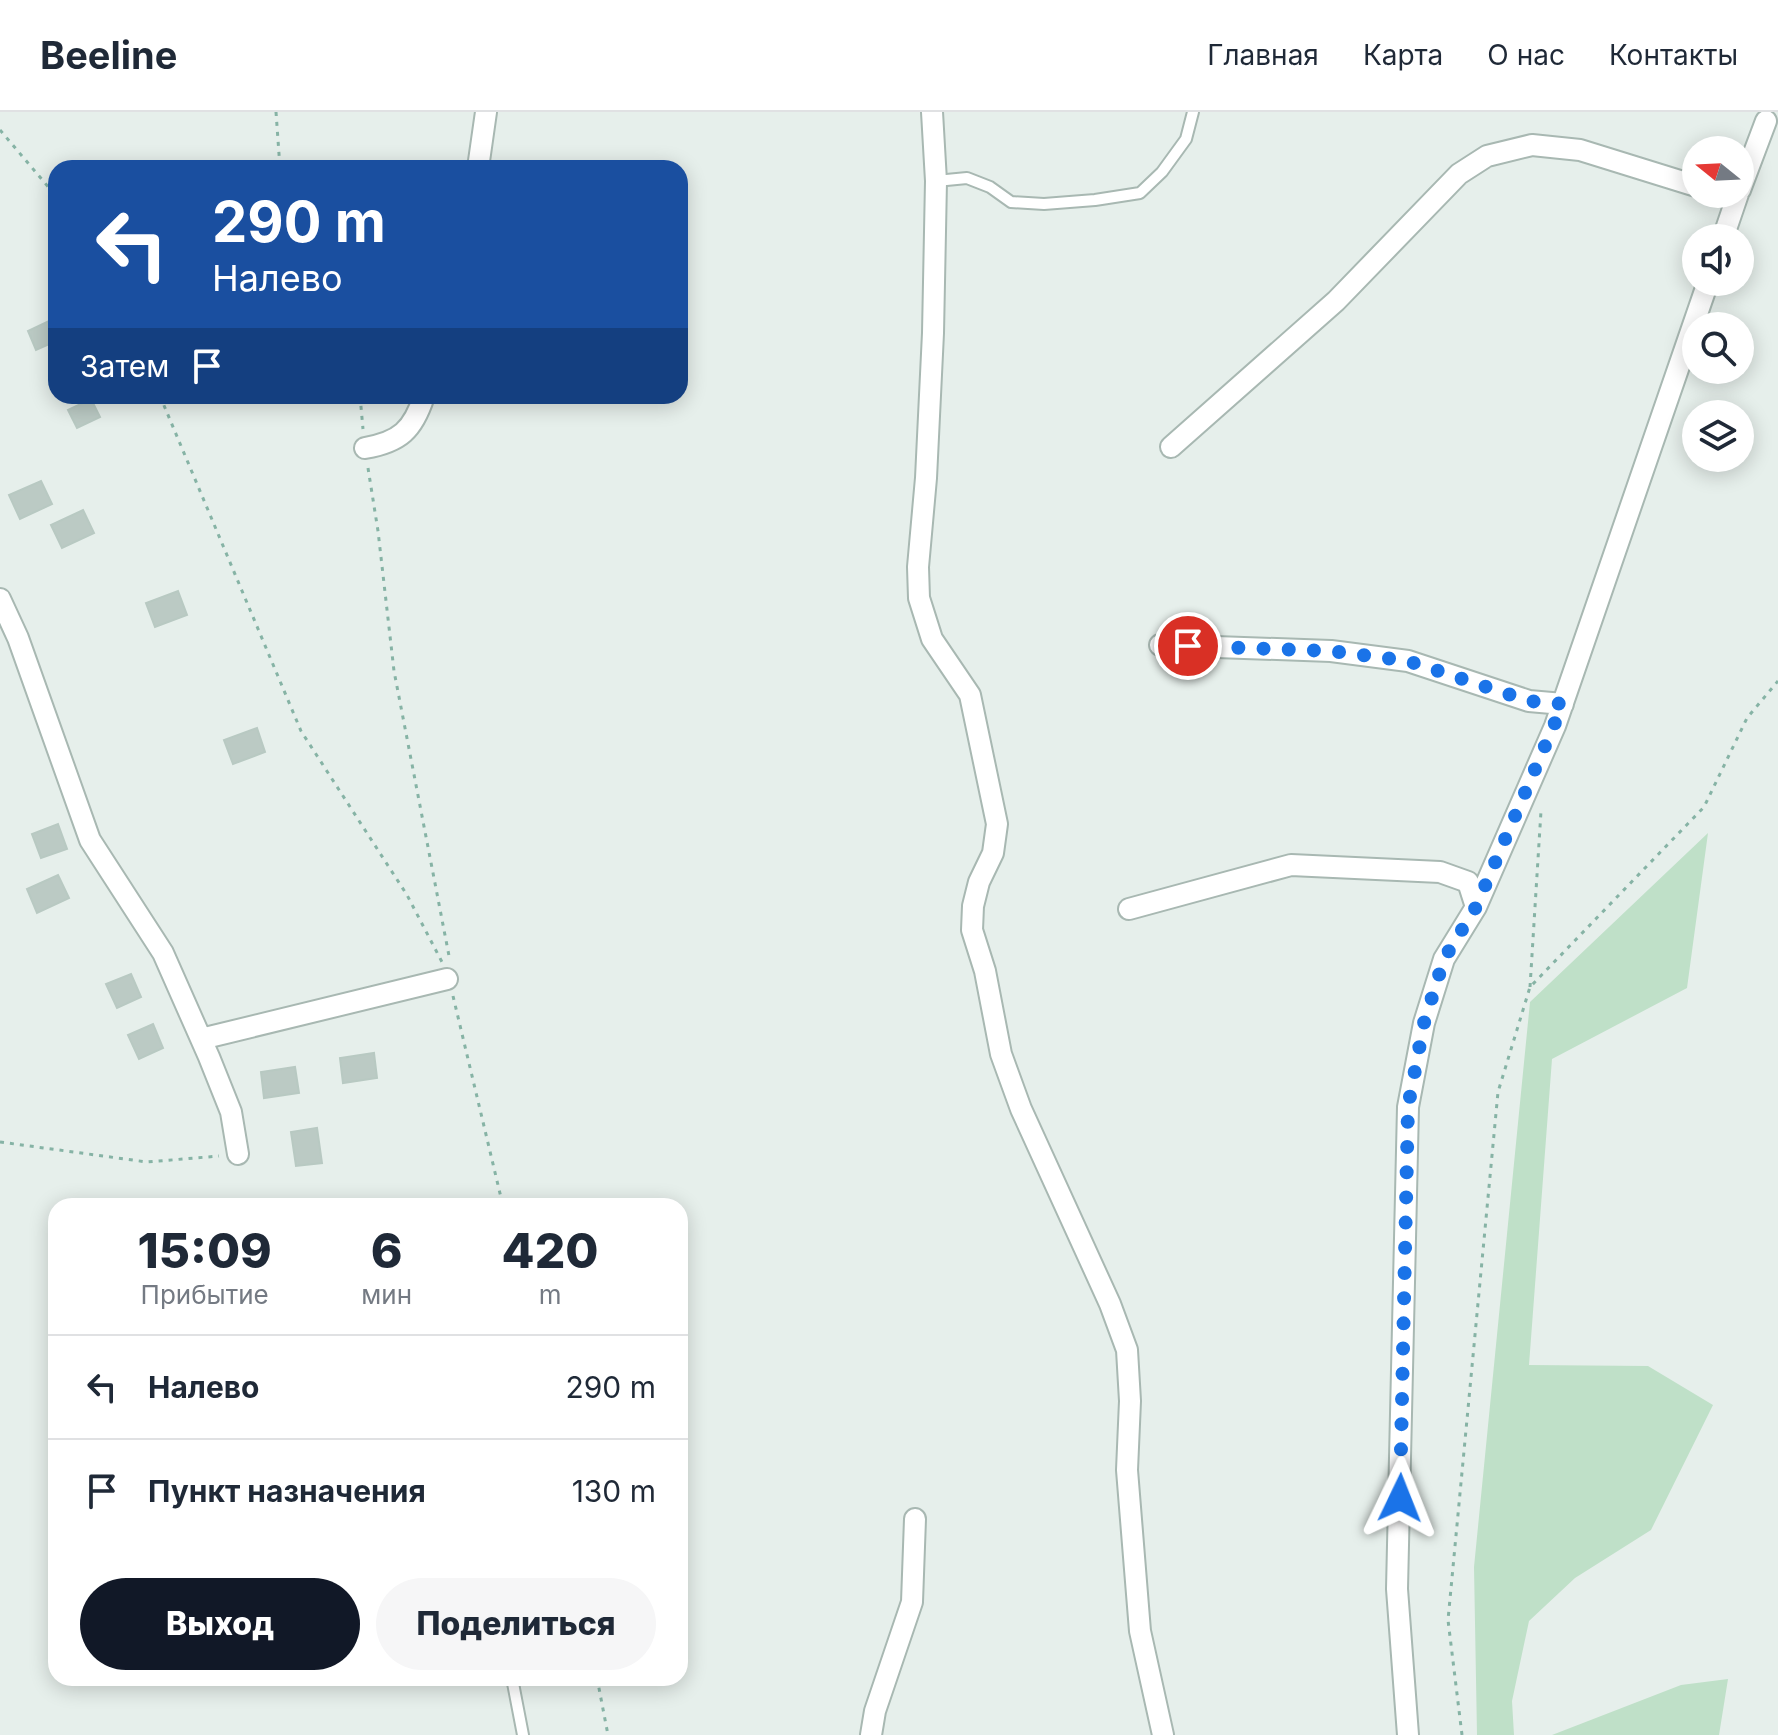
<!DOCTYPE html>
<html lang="ru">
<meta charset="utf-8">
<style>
body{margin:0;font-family:Inter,sans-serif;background:#f6f6f7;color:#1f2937;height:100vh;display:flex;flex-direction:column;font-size:30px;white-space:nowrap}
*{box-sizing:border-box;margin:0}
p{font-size:26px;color:#747a83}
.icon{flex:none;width:44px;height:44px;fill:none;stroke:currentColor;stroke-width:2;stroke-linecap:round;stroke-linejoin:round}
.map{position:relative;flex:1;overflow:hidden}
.sheet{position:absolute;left:48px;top:1086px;width:640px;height:488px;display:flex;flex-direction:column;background:#fff;border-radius:24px;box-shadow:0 4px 20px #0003}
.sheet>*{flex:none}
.hud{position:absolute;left:48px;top:48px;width:640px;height:244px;border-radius:24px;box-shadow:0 4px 20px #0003;background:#1a4fa0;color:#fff;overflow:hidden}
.needle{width:52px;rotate:288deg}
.controls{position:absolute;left:1682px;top:24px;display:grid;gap:16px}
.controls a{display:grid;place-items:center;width:72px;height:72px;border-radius:50%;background:#fff;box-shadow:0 4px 20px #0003;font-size:40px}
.pin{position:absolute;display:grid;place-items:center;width:68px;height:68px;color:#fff;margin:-34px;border:4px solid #fff;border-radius:50%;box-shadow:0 2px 8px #0007}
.me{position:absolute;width:88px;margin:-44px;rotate:2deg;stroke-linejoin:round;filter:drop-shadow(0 0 6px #0008)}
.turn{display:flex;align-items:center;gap:28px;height:168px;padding:0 32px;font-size:36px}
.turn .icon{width:104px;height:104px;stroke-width:2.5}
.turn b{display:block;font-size:56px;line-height:68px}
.then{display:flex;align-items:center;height:76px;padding:0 32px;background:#0003;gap:16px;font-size:30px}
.eta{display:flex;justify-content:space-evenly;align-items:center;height:136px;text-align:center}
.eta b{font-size:48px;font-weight:800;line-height:56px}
.cta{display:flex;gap:16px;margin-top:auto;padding:16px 32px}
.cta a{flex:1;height:92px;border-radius:48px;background:#111827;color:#fff;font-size:32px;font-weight:800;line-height:92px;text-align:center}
.cta a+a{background:#f6f6f7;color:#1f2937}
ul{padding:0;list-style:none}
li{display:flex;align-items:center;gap:24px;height:104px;padding:0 32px;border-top:2px solid #e0e1e3}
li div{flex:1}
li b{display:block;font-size:30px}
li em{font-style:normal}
header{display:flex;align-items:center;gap:48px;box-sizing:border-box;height:112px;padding:0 40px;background:#fff;border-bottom:2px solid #e0e1e3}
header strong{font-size:38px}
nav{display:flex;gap:44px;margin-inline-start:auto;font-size:28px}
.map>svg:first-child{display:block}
.green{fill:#bfe0c8}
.building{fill:#bbcac4;stroke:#b8c9c2;stroke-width:2}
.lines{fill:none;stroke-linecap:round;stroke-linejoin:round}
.service-casing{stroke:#a8b8b2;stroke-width:14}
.minor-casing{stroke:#a8b8b2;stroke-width:24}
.path{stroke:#86b3a5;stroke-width:3;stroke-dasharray:4 6;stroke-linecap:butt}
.service{stroke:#fff;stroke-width:10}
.minor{stroke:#fff;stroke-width:20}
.route{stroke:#1a73e8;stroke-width:14;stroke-dasharray:0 25.2}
</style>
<header>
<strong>Beeline</strong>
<nav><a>Главная</a><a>Карта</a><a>О нас</a><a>Контакты</a></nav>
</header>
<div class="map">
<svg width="1778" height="1623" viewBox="0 0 1778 1623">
<rect width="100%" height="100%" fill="#e6efeb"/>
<!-- green -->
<path class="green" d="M 1708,721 L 1687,876 L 1552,947 L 1529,1253 L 1648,1254 L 1713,1293 L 1651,1418 L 1575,1466 L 1529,1509 L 1512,1589 L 1514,1623 L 1477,1623 L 1474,1455 L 1530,890 Z
M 1728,1567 L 1719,1623 L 1552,1623 L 1681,1573 Z"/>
<!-- building -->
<path class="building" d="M 51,208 L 56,219 L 56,229 L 36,238 L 28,219 Z
M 91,287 L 100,305 L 77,316 L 68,298 Z
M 41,369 L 52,392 L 20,407 L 9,383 Z
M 83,398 L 94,421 L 62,436 L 51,413 Z
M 178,479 L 187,503 L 155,515 L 146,491 Z
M 257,616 L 265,640 L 233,652 L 224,628 Z
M 58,712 L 67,737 L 41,746 L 32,722 Z
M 58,763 L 69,786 L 37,801 L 27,777 Z
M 131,862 L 141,885 L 117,896 L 106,872 Z
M 153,912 L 163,936 L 139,947 L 128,923 Z
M 374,941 L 377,966 L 343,971 L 340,946 Z
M 295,955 L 299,981 L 264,986 L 261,960 Z
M 317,1016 L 322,1051 L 296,1054 L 291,1020 Z"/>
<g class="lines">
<!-- service casing -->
<g class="service-casing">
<path id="service" d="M 936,69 L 967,66 L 990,75 L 1011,90 L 1044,92 L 1095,88 L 1140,81 L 1162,60 L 1186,27 L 1193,0
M 512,1566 L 523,1623"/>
</g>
<!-- minor casing -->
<g class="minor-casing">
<path id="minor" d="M 932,0 L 936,69 L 933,221 L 926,366 L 918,455 L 919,486 L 932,527 L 970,583 L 997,712 L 993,741 L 979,770 L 973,794 L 972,818 L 985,859 L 1001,942 L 1021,997 L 1110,1192 L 1127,1238 L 1130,1289 L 1127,1358 L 1140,1519 L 1163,1623
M 478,56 L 486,0
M 1740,78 L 1766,9
M 1723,126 L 1738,82
M 1171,335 L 1336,189 L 1459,62 L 1487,44 L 1532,33 L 1580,38 L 1696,74
M 365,336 C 400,330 413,318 424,284
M 0,487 L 18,526 L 90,728 L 163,841 L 209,945 L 231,1000 L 238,1042
M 1160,533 L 1331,539 L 1408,549 L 1529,589 L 1563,592
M 1129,797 L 1291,753 L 1440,760 L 1468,770 L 1476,795
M 201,927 L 447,867
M 871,1623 L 875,1599 L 912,1490 L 915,1407
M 1408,1623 L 1397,1477 L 1408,995 L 1424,911 L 1444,847 L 1476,795 L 1555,614 L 1708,170"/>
</g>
<!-- path -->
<path class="path" d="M 276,0 L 280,56
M 0,18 L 56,84
M 160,284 L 301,619 L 407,783 L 442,850
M 360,284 L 363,317
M 368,356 L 378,419 L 394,559 L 450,849
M 1530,875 L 1541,699
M 453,884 L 503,1094
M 0,1030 L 147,1050 L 219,1044
M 597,1566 L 608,1623
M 1462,1623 L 1448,1508 L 1498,980 L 1530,875 L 1704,695 L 1747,606 L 1778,569"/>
<!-- service -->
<use href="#service" class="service"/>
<!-- minor -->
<use href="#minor" class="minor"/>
</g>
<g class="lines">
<!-- route -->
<path class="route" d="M 1188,534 L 1331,539 L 1408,549 L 1529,589 L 1563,592 L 1476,795 L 1444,847 L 1424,911 L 1408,995 L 1400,1386"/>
</g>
</svg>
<div class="controls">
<a><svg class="needle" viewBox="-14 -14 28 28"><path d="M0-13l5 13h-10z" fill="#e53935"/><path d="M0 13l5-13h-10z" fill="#747a83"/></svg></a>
<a><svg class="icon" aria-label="sound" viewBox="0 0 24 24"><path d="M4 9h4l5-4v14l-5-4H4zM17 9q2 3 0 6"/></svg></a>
<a><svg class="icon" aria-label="search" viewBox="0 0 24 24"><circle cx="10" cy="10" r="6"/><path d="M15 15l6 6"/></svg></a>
<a><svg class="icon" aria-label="layers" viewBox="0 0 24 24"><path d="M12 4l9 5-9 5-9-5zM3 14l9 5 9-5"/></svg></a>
</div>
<div class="pin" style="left:1188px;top:534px;background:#d93025"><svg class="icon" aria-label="arrive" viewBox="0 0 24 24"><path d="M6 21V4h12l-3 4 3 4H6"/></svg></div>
<svg class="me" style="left:1400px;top:1386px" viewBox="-20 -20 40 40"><path d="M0-17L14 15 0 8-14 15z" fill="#1a73e8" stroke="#fff" stroke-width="4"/></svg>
<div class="hud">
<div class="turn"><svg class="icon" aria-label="left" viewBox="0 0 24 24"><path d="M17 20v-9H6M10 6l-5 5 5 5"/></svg><div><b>290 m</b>Налево</div></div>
<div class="then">Затем<svg class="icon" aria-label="arrive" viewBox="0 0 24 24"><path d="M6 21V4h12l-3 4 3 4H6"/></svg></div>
</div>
<section class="sheet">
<div class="eta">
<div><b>15:09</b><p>Прибытие</p></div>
<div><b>6</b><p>мин</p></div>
<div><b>420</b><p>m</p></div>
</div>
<ul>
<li><svg class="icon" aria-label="left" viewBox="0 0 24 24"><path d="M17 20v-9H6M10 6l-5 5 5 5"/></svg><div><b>Налево</b></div><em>290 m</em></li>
<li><svg class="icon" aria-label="arrive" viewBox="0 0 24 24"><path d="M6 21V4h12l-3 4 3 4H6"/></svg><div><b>Пункт назначения</b></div><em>130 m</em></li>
</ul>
<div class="cta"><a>Выход</a><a>Поделиться</a></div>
</section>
</div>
